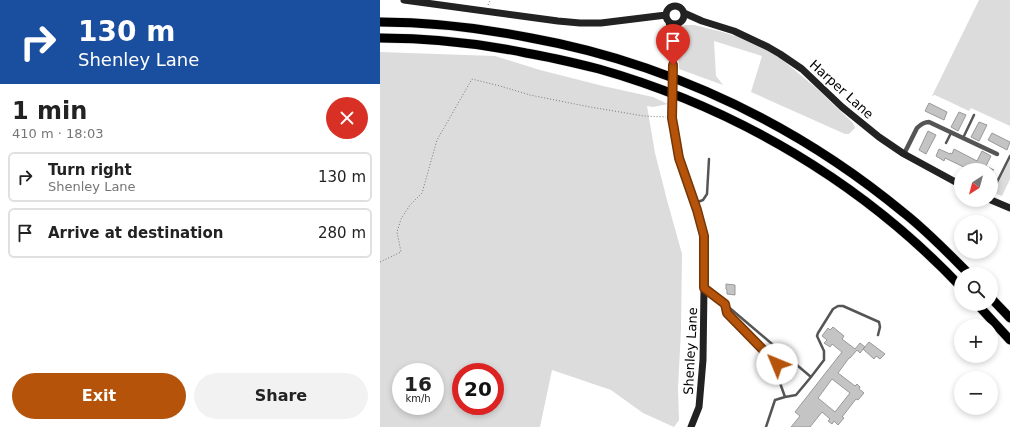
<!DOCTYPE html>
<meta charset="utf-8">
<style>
body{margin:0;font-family:"DejaVu Sans",sans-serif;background:#f2f2f2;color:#222;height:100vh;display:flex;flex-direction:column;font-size:15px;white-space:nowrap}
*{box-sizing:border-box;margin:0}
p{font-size:13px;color:#767676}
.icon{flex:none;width:22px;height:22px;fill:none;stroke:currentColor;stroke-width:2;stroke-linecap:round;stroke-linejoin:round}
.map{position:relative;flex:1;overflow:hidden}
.drawer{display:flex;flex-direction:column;background:#fff;width:380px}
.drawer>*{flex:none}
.banner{background:#1a4fa0;color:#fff;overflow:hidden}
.needle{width:26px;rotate:216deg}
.tools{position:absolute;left:574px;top:163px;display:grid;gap:8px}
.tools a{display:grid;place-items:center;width:44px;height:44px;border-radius:50%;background:#fff;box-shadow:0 2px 6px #0003;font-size:20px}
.speed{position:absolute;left:12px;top:363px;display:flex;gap:8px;font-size:20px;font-weight:700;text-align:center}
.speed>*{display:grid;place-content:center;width:52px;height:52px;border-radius:50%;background:#fff;box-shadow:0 2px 6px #0003;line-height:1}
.speed small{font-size:10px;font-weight:400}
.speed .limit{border:6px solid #d22;background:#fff;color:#111}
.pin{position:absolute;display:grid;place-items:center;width:34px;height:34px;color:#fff;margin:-41px -17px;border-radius:50% 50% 50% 0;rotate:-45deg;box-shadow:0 0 4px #0007}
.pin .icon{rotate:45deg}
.me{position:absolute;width:44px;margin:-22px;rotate:315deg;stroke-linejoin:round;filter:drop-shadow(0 0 3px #0008)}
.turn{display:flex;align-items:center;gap:14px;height:84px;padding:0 12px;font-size:18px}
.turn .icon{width:52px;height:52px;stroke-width:2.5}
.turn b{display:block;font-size:28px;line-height:34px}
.round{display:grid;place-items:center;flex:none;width:42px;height:42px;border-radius:21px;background:#f2f2f2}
.head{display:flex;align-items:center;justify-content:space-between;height:68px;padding:0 12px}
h1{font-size:24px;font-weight:700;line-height:30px}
.cta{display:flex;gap:8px;margin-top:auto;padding:8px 12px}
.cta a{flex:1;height:46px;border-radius:24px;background:#b45309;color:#fff;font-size:16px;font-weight:700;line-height:46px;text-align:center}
.cta a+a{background:#f2f2f2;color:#222}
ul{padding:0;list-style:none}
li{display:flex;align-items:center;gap:12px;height:50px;margin:0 8px 6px;padding:0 4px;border:2px solid #e0e0e0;border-radius:6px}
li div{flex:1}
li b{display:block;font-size:15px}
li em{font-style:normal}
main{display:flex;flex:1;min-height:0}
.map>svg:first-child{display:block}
.green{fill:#dcdcdc;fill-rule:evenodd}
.building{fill:#c4c4c4;stroke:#999;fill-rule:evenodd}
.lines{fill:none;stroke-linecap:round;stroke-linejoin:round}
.motorway-casing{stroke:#dbdbdb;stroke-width:10}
.path{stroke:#777;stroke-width:1;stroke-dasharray:1 2;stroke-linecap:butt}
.service{stroke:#555;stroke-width:2.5}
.minor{stroke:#555;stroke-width:4.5}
.secondary{stroke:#222;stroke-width:7}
.motorway{stroke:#000;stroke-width:9}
.secondary-bridge{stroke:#222;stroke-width:7}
.route-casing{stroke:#753606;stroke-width:10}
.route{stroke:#b45309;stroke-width:7}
.labels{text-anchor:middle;stroke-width:3;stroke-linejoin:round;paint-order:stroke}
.street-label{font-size:13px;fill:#000;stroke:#fff}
</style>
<main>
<section class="drawer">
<div class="banner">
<div class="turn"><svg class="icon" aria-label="right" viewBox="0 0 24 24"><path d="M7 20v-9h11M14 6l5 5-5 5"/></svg><div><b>130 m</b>Shenley Lane</div></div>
</div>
<div class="head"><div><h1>1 min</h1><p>410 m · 18:03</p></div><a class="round" style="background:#d93025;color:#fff"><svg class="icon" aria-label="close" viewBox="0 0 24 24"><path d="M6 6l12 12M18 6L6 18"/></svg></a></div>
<ul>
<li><svg class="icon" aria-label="right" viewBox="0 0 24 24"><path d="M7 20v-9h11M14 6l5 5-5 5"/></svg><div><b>Turn right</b><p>Shenley Lane</p></div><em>130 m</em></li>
<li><svg class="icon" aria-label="arrive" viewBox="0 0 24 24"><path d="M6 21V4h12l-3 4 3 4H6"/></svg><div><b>Arrive at destination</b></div><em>280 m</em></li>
</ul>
<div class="cta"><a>Exit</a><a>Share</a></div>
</section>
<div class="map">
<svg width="630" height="427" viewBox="0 0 630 427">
<rect width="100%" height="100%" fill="#fff"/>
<!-- green -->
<path class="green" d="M 599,0 L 630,0 L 630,126 L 591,108 L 589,111 L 555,95 L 552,96 Z
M 305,25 L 314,25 L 339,31 L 362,38 L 382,47 L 400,58 L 435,87 L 473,123 L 475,128 L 469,134 L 465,134 L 371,92 L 382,56 L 334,41 L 336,76 L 343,85 L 299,69 L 298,32 L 300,28 Z
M 0,52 L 115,56 L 160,70 L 223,86 L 273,97 L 288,104 L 273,107 L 267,106 L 275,153 L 287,200 L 302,254 L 301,330 L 298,388 L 299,420 L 294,427 L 263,413 L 231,390 L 172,370 L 160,427 L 0,427 ZM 21,372 L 55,372 L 55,406 L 21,406 ZM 81,372 L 115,372 L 115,406 L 81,406 Z
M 630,159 L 630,179 L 622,196 L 614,193 L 614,190 Z"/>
<!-- building -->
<path class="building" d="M 549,103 L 567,112 L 564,120 L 545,111 Z
M 579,112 L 586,115 L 578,131 L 571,127 Z
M 599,122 L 607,125 L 599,141 L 591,137 Z
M 548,131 L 556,135 L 546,154 L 539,150 Z
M 612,133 L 630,142 L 627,150 L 608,140 Z
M 559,149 L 570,154 L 570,153 L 572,154 L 574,149 L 597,161 L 602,151 L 611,156 L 606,166 L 614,170 L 590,170 L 565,158 L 564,161 L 556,156 Z
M 346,284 L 355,285 L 355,295 L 347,294 L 347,290 L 346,289 Z
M 453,327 L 464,336 L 462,339 L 475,349 L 480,343 L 485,347 L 480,353 L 477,350 L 470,358 L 469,358 L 458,373 L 475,386 L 477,384 L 480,387 L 479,389 L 484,393 L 478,400 L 476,399 L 462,417 L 464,418 L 458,425 L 454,421 L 452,424 L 448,421 L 450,419 L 442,412 L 430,427 L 411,427 L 420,416 L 415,412 L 462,352 L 452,344 L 450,347 L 444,343 L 447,340 L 442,336 L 448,328 L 450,330 ZM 452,379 L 470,393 L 455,412 L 438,398 Z
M 489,342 L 505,354 L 500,359 L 496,356 L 494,359 L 483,349 Z"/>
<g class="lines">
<!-- motorway casing -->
<g class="motorway-casing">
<path id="motorway" d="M 0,22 C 51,22 101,28 151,38 C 190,45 228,55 266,68 C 359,100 448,150 524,213 C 547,231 568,253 589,274
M 0,38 C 49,38 98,43 146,53 C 170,57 195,63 219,69 C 356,108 483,183 581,287
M 611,298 L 630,318
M 597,304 L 630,340"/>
</g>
<!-- path -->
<path class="path" d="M 108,5 L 110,0
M 0,262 L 21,252 L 17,232 L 21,219 L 30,205 L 42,193 L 57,140 L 92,79 L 120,86 L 150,95 L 210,107 L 264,116 L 286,117"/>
<!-- service -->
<path class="service" d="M 583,138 L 594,115
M 566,143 L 571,133
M 611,194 L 630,156
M 315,203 L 323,200 L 327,194 L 329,159
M 325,289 L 345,304 L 431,377 L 416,395 L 405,397 L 395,400 L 386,427
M 345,304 L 347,313 L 397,364 L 400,383 L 405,397
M 431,377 L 444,360 L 444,351 L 437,336 L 438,333 L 453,309 L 458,306 L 463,306 L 499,322 L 500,327 L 498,335"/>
<!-- minor -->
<path class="minor" d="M 524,154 L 537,128 C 541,124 544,122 549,122 L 617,154"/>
<!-- secondary -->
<path class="secondary" d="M 24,0 L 178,21 L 200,23 L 221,23 L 286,15
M286 15a9 9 0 1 1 18 0a9 9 0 1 1-18 0Z
M 304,13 L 322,21 L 354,31 L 388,47 L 400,54 L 422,69 L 462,107 L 499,137 L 524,154 L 581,185
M 289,22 L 293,39 L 293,52
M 292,117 L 296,144 L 299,158 L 317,210 L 324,236 L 324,288 L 323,360 L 319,407 L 311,427
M 611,200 L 630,208"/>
<!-- motorway -->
<use href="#motorway" class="motorway"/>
<!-- secondary-bridge -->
<path class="secondary-bridge" d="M 292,117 L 293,52"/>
</g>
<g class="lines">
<!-- route casing -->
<g class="route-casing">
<path id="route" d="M 293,65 L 292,118 L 294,129 L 299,158 L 317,210 L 324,236 L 324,288 L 345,304 L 347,313 L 397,364"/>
</g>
<!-- route -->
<use href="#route" class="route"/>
</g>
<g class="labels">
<!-- street labels -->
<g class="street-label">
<text transform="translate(462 89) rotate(42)" y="5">Harper Lane</text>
<text transform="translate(310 351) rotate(-87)" y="5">Shenley Lane</text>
</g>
</g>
</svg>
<div class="tools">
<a><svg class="needle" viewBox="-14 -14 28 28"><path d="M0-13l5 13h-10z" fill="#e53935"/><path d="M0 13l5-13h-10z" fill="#767676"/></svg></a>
<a><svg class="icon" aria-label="sound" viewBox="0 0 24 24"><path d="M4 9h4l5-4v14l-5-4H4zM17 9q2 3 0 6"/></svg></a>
<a><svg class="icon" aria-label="search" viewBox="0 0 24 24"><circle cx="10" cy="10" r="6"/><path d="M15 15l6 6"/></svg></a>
<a>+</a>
<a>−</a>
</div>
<div class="speed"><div>16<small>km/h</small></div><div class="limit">20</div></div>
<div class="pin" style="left:293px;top:65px;background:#d93025"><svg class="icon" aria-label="arrive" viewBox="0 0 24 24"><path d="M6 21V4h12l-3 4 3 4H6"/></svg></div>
<svg class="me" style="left:397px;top:364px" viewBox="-20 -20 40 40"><circle r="19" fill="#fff"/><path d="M0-13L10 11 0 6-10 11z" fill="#b45309"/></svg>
</div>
</main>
